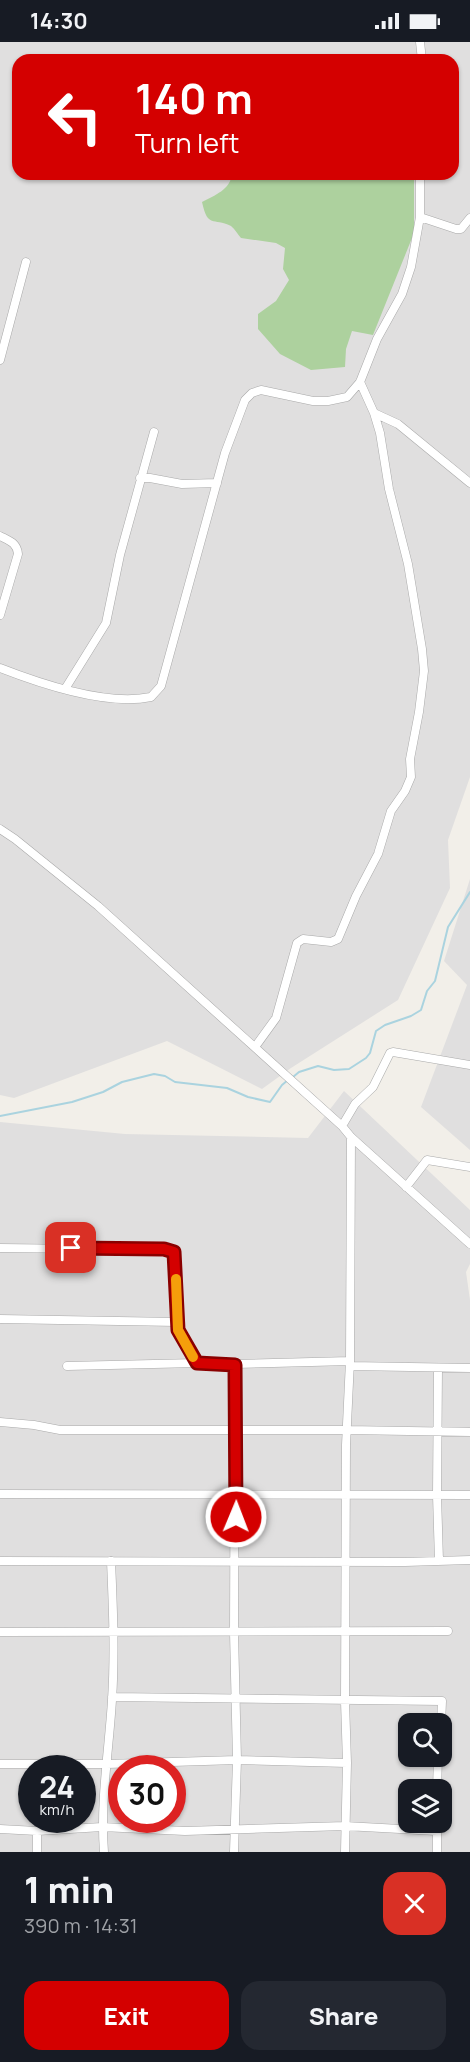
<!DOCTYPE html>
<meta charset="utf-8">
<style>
body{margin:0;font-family:Manrope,sans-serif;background:#242831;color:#f1f3f6;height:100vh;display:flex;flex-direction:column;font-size:22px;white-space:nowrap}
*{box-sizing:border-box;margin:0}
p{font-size:20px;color:#9ea1a6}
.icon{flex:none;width:33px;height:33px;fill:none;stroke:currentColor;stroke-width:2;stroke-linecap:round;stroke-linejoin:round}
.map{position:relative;height:1810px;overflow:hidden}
.drawer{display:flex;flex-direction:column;background:#171b24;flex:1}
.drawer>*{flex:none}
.guide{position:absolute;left:12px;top:12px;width:447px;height:126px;border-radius:18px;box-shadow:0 2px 4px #0004;background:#d40000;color:#fff;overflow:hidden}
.buttons{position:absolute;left:398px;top:1671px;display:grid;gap:12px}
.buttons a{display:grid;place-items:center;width:54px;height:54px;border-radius:12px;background:#171b24;box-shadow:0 2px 4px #0004;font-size:30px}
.speed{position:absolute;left:18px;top:1713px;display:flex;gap:12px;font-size:30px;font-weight:700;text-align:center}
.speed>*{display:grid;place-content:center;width:78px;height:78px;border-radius:50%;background:#171b24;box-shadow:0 2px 4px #0004;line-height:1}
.speed small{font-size:15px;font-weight:400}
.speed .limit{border:9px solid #d22;background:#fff;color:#111}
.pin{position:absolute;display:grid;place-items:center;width:51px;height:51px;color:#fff;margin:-26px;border-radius:12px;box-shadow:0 3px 9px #0006}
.me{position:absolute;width:66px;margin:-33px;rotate:1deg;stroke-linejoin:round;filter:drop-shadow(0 0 4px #0008)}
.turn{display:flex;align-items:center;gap:21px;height:126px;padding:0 24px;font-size:27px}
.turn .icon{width:78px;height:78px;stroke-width:2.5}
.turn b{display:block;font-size:42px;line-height:51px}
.round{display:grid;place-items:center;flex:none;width:63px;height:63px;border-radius:18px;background:#242831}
.head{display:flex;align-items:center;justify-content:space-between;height:102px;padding:0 24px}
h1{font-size:36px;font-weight:800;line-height:45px}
.cta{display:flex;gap:12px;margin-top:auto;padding:12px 24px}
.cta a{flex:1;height:69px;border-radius:18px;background:#d40000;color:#fff;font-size:24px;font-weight:800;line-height:69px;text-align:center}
.cta a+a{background:#242831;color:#f1f3f6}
.status{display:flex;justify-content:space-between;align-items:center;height:42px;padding:0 30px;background:#171b24;direction:ltr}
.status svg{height:16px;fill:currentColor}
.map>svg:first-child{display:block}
.residential{fill:#e0dfdf;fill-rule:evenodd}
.forest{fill:#add19e}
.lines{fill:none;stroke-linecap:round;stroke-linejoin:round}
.stream{stroke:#aad3df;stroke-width:2}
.minor-casing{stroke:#a9a9a9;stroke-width:9}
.minor{stroke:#fff;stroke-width:8}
.route-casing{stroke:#8a0000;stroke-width:15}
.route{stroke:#d40000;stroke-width:10}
.slow{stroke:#f59e0b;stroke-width:10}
</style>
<div class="status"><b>14:30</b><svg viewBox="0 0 49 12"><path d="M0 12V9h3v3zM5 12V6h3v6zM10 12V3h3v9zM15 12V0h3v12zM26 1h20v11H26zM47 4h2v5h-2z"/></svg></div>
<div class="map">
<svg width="470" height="1810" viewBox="0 0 470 1810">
<rect width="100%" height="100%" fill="#f2efe9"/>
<!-- residential -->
<path class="residential" d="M 0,0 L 470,0 L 470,735 L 448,798 L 450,846 L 398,958 L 291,1026 L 262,1047 L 167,999 L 14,1056 L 0,1053 ZM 18,18 L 453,18 L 453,132 L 18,132 Z
M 470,837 L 470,1108 L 421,1065 L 467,943 L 444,919 Z
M 344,1049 L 470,1168 L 470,1222 L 466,1230 L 470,1258 L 470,1810 L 0,1810 L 0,1080 L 125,1092 L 308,1096 ZM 408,1682 L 441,1682 L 441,1714 L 408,1714 ZM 32,1726 L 82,1726 L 82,1778 L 32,1778 ZM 122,1726 L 172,1726 L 172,1778 L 122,1778 ZM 408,1748 L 441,1748 L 441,1780 L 408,1780 Z"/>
<!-- forest -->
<path class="forest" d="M 232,132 L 414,132 L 414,191 L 373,293 L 352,289 L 346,307 L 345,325 L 311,328 L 280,312 L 258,287 L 258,272 L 276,259 L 289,238 L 283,227 L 285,206 L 276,201 L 241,196 C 238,193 235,187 231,184 C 213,175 208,187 202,160 C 215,153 230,148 232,132 Z"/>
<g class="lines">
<!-- stream -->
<path class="stream" d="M 293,1035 L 299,1030 L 318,1024 L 334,1028 L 349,1027 L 366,1016 L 370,1011 L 376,989 L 385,983 L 411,974 L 421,968 L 427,949 L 435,939 L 448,885 L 470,850
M 0,1074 L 72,1060 L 103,1050 L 122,1040 L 154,1032 L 165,1034 L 175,1040 L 227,1046 L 248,1055 L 270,1060 L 282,1043 L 288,1038"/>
<!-- minor casing -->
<g class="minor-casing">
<path id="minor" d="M 420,0 L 422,18
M 420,175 L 456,187 L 461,187 L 470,176
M 0,318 L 26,220
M 374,371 L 398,382 L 470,441
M 140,436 L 150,436 L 182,442 L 217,441
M 0,494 C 10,499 17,501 18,512 L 0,573
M 0,626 C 41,642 108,664 151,655 L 161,644 L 225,411 L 245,358 L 252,351 L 261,348 L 313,359 L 328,359 L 347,355 L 360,340 L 377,297 L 402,252 L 411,225 L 420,175 L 420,132
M 65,647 L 106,581 L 120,513 L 154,390
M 0,787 L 15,797 L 98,864 L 342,1084 L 351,1095 L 470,1202
M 255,1005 L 276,976 L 297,901 L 303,897 L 331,900 L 338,897 L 356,854 L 378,812 L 391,769 L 405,749 L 411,735 L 410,717 L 419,670 L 424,629 L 422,607 L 408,522 L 389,447 L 380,391 L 374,371 L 360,340
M 342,1084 L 355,1062 L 373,1045 L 390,1011 L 393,1010 L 470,1023
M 406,1145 L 427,1118 L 470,1125
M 0,1206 L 170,1208 L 174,1210 L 176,1214 L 177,1280
M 0,1277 L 177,1280 L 182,1297 L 197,1321 L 235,1322 L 350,1319
M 67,1324 L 197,1321
M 350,1324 L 470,1326
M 438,1326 L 437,1453 L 439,1519
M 0,1380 L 34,1383 L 60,1388 L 347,1388 L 470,1390
M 0,1452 L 470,1453
M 0,1519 L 405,1520 L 470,1518
M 0,1590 L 448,1589
M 112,1655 L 442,1659 L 441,1682
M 0,1722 L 107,1722 L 237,1718 L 347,1721
M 437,1748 L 438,1714
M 0,1787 L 37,1789 L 102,1785 L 185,1789 L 345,1784 L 437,1789
M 37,1810 L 37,1789
M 104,1810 C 100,1760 109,1708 112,1658 C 115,1612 113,1565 111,1519
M 234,1810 L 237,1718 L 234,1590 L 235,1322
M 345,1810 L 347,1721 L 345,1659 L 346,1403 L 350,1319 L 351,1095
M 437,1810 L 437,1780"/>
</g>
<!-- minor -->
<use href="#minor" class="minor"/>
</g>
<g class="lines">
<!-- route casing -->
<g class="route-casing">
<path id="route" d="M 71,1206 L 164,1207 L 174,1210 L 178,1288 L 197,1321 L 235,1323 L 236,1475"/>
</g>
<!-- route -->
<use href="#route" class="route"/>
<!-- slow -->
<path class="slow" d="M 176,1237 L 178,1288 L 193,1315"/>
</g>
</svg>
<div class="buttons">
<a><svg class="icon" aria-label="search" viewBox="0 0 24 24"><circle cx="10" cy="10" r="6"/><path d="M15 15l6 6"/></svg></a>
<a><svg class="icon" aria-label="layers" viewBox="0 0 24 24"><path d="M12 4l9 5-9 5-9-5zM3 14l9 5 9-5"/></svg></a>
</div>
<div class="speed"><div>24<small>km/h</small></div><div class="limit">30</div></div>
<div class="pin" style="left:71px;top:1206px;background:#d93025"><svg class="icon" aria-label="arrive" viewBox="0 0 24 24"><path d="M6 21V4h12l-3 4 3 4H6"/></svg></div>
<svg class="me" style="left:236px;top:1475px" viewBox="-20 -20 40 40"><circle r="17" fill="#d40000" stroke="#fff" stroke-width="3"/><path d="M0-11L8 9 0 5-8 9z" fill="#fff"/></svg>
<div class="guide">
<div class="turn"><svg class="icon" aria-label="left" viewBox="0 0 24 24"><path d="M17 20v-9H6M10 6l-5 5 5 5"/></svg><div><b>140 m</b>Turn left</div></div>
</div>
</div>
<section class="drawer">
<div class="head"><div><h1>1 min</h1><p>390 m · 14:31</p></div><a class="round" style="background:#d93025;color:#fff"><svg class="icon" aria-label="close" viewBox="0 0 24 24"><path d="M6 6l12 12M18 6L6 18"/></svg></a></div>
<div class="cta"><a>Exit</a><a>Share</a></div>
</section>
